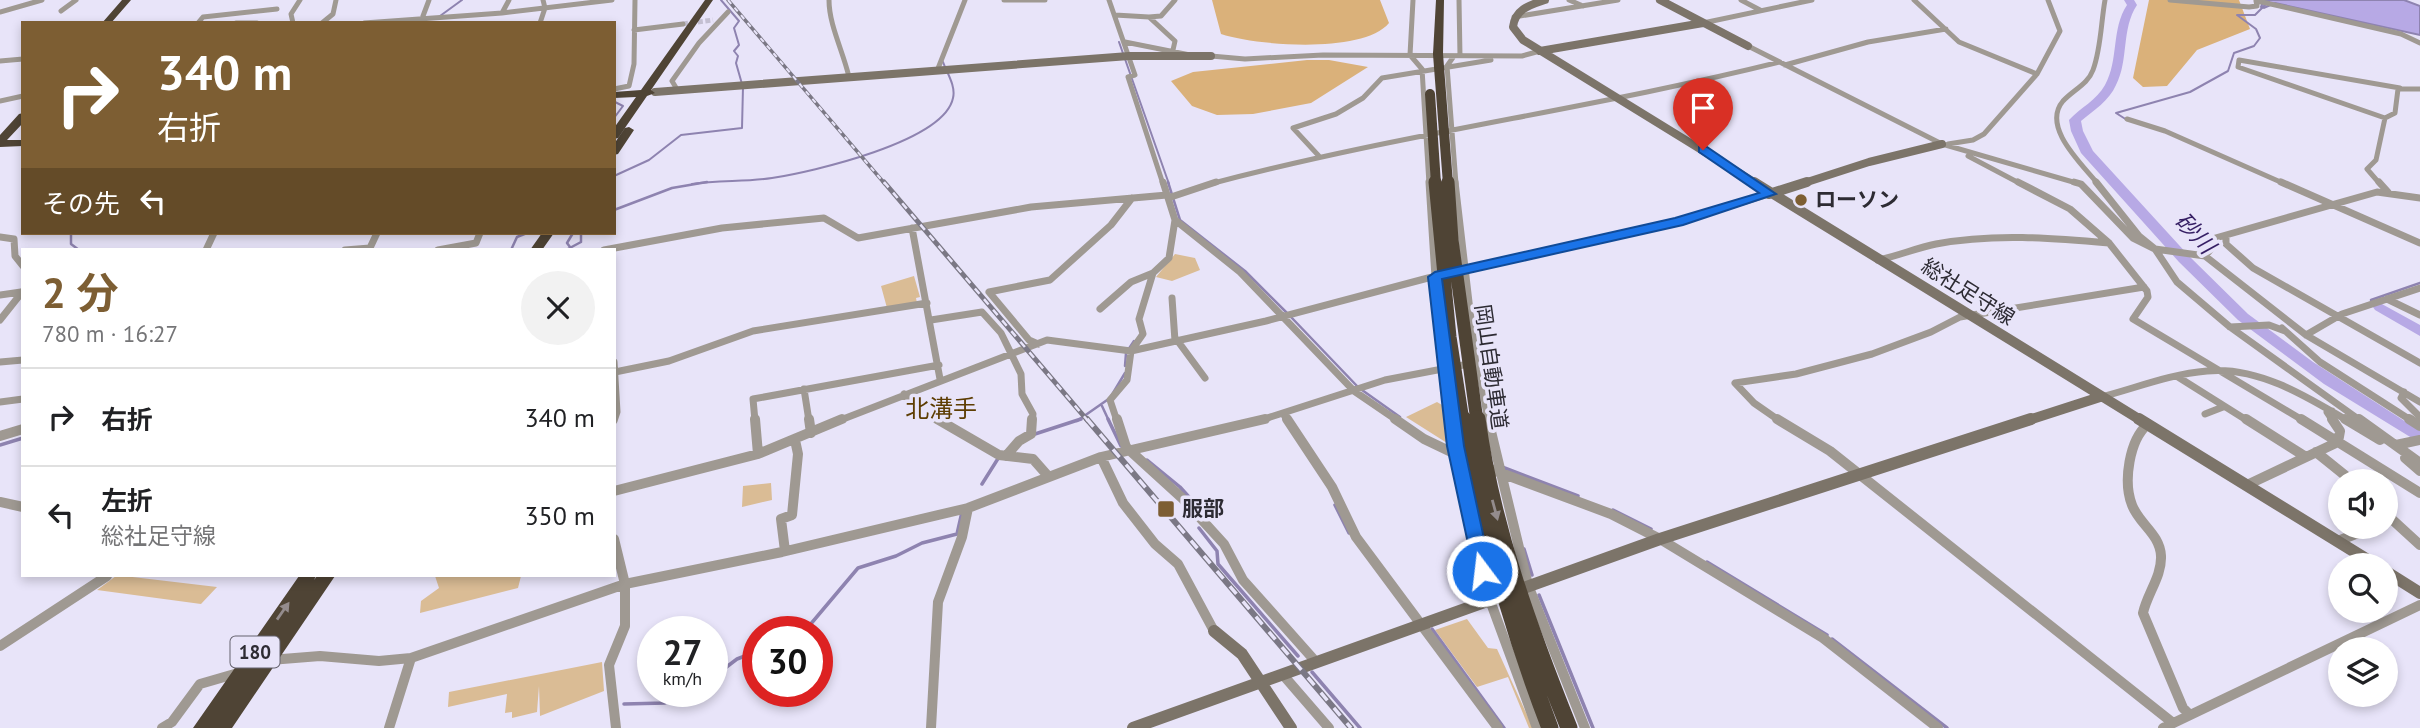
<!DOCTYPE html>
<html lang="ja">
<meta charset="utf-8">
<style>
body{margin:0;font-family:"PT Sans","Noto Sans JP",sans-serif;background:#f2f2f2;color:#202124;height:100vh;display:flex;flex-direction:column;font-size:26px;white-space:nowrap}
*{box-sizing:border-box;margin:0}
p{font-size:23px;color:#757577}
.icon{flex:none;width:38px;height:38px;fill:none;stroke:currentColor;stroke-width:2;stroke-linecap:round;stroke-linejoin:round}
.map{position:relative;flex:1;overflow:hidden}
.side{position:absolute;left:21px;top:248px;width:595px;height:329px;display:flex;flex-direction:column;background:#fff;border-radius:0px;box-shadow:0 4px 10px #0003}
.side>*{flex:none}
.guide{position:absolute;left:21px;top:21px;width:595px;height:214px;border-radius:0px;box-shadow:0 4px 10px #0003;background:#7d5e33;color:#fff;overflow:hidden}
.fabs{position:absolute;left:2328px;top:469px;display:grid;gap:14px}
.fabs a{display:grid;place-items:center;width:70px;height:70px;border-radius:50%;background:#fff;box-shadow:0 4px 10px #0003;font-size:35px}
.speed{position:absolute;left:637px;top:616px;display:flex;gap:14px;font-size:35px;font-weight:700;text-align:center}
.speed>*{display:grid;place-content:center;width:91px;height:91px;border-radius:50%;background:#fff;box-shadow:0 4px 10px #0003;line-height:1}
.speed small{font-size:18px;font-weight:400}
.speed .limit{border:10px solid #d22;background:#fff;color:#111}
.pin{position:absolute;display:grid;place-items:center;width:60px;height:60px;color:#fff;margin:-72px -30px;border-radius:50% 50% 50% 0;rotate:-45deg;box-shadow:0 0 7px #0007}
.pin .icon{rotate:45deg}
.me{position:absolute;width:77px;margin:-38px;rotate:345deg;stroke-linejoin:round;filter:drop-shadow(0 0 5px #0008)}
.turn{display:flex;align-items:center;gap:24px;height:147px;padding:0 21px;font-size:32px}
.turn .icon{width:91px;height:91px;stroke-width:2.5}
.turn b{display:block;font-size:49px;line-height:60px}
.then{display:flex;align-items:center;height:66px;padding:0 21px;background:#0003;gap:14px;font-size:26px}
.round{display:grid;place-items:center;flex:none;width:74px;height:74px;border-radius:37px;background:#f2f2f2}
.summary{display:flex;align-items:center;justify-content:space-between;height:119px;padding:0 21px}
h1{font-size:42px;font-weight:700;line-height:52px;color:#7d5e33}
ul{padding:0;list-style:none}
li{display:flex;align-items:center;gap:21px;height:98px;padding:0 21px;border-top:2px solid #e0e0e0}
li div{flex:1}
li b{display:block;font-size:26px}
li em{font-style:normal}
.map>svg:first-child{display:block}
.green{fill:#dabc95}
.forest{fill:#dab17a}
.water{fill:#b7a9e5;stroke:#8e83b0;stroke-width:2}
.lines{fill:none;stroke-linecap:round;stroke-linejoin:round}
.stream-far2{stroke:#8e83b0;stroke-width:2}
.stream-far1{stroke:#8e83b0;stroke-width:2.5}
.stream{stroke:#8e83b0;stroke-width:3.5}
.river{fill:#b7a9e5;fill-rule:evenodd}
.street-tunnel{stroke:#c3bfd1;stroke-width:5;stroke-dasharray:5 2.5;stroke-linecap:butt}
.street-far2{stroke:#9f9992;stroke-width:5}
.street-far1{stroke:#9f9992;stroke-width:7}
.street{stroke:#9f9992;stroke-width:10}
.secondary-far2{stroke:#7c7469;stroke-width:8}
.secondary-far1{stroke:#7c7469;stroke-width:10}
.secondary{stroke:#7c7469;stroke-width:12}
.highway{fill:#4f4435;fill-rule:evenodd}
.rail-far2-casing{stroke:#7b7885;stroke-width:3.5}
.rail-far1-casing{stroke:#7b7885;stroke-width:5}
.rail-casing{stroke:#7b7885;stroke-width:6}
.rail-far2{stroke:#e8e4f9;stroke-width:2;stroke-dasharray:5;stroke-linecap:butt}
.rail-far1{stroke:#e8e4f9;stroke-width:2.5;stroke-dasharray:7;stroke-linecap:butt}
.rail{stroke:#e8e4f9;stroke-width:3.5;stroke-dasharray:10;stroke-linecap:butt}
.highway-bridge-far2{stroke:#4f4435;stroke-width:10}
.highway-bridge-far1{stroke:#4f4435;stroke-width:13}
.highway-bridge{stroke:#4f4435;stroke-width:17}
.oneway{fill:#948c8d}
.route{fill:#1a73e8;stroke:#114b97;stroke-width:2}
.poi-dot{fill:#7d5e33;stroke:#e8e4f9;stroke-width:2.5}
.labels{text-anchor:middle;stroke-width:7;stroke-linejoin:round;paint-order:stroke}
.shield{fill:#e8e4f9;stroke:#65626e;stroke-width:2}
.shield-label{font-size:19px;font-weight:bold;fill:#2d2b33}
.poi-label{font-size:21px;font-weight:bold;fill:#2d2b33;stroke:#e8e4f9;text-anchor:start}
.street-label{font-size:21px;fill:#2d2b33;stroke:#e8e4f9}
.water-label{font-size:23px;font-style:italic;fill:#361f64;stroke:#e8e4f9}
.quarter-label{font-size:24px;fill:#5d3d03;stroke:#e8e4f9}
</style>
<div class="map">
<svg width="2420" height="728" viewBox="0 0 2420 728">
<rect width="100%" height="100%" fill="#e8e4f9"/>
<!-- green -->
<path class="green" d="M 1175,254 L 1195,258 L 1200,270 L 1172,281 L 1156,277 Z
M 914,276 L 920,297 L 916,298 L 917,303 L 887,308 L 881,286 Z
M 1437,402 L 1442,405 L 1447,443 L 1406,417 Z
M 771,483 L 772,500 L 742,507 L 743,486 Z
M 116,576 L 124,576 L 217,587 L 201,604 L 97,590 Z
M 435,576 L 521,576 L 518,588 L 420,613 L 421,601 L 439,588 Z
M 1467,619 L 1488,648 L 1497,649 L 1533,728 L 1529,728 L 1508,677 L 1477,687 L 1435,630 Z
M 602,662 L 604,691 L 540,716 L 539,686 L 537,712 L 512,718 L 512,712 L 505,713 L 507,694 L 448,707 L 449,692 Z"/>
<!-- forest -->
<path class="forest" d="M 1212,0 L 1380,0 L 1389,23 C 1363,54 1258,46 1221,34 Z
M 2149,0 L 2239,0 L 2250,29 L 2197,50 L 2167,86 L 2143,87 L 2133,78 Z
M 1307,60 L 1329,60 L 1368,67 L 1311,103 L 1253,114 L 1217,115 L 1192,106 L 1171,81 L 1193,72 Z"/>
<!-- water -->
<path class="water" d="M 2264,0 L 2404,0 L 2420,6 L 2420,35 L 2275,3 L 2264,8 L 2261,7 Z"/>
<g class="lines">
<!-- stream-far2 -->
<path class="stream-far2" d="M 721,0 L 739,21 L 734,28 L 739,45 L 734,51 L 738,56 L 736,63 L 742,84
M 440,16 L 462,0
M 1119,42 L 1169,184
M 614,118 L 623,106 L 615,102
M 2127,120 L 2116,113 L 2190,92 L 2228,71 L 2234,53 L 2254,46 L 2260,38 L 2256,29 L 2237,15 L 2255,15 L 2270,0
M 614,176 L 649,160 L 681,135 L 742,128 L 743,87
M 692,184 C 719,180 746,182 772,178 C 811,172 944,142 953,98 C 956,86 947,73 943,62"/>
<!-- stream-far1 -->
<path class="stream-far1" d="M 1168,182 L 1180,220 L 1245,271 L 1287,313
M 614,210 L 672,188 L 707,182
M 71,233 L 71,244 L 79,250
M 570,247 L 567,243 L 573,233
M 511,250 L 517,237 L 527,233
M 566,250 L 581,242 L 581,233
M 2380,307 L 2371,300 L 2420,283
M 1291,317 L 1357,386
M 1125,366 L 1126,353 L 1134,341
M 1362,390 L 1400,417
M 1102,406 L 1109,421
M 1077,421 L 1110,398 L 1125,373"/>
<!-- stream -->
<path class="stream" d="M 1108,419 L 1121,446
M 1035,434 L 1081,419
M 0,445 L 23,438
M 1147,460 L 1180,487 L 1208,518
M 1502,467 L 1578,496
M 982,484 L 999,457
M 1335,505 L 1349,533
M 1613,510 L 1651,529
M 1199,528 L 1217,551 L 1218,564 L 1298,656
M 1524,549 L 1532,575
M 1707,562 L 1827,635
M 1539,595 L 1593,728
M 1432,629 L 1504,728
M 804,632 L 858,568 L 896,556 L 922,543 L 957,534 L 962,512
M 1832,639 L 1947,728
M 1312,672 L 1360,728
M 712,678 L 737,659 L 758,651
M 624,704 L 665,703 L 692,691"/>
<!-- river -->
<path class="river" d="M 2124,0 L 2134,0 L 2137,5 C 2121,29 2129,60 2116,85 C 2109,101 2094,110 2081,121 L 2083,131 L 2093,151 L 2189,256 L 2248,314 L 2313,362 L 2420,431 L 2420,443 L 2324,384 L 2238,320 L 2179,262 L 2081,153 L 2071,131 L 2069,120 C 2080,108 2097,100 2105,85 C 2119,60 2111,29 2127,5 Z
M 2380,303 L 2420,325 L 2420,336 L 2375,310 L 2373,307 L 2375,304 Z"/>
<!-- street-tunnel -->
<path class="street-tunnel" d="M 683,24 L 713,20"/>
<!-- street-far2 -->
<path class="street-far2" d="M 829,0 C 829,25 843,51 849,77
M 1004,0 L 1045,0
M 1109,0 L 1135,75 L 1128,77 L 1163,184
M 1413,0 L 1410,55 L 1422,69 L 1429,184
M 1459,0 L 1460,56
M 1569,0 L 1583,6
M 1741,0 L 1760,10
M 1914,0 L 1959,42 L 2037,74
M 2170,0 L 2249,7 L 2257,6 L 2256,1 L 2262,2 L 2401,34 L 2420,43
M 61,11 L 76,0
M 0,12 L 42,0
M 502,13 L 509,0
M 1115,15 L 1149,17
M 423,16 L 429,0
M 1514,17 L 1618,0
M 198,23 L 203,17 L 277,9
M 236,23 L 257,23
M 293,23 L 291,14 L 300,0
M 322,23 L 333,14 L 336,0
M 364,23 L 502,13 L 612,0
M 540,23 L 545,8 L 543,0
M 1703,23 L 1812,0
M 634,30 L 683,24
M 1125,42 L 1190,55
M 1748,46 L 1942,144 L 2080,184
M 1173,50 L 1175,41 L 1149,17 L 1161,16 L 1175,0
M 1211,56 L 1245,59 L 1323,55 L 1522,56 L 1540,51
M 1454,56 L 1447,66 L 1456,184
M 0,61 L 23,59
M 1785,65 L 1868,42 L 1946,29
M 937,71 L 965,0
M 2400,88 L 2239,60 L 2238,67 L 2385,118 L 2395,113 L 2398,89 L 2420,89
M 614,89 L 629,86 L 634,64 L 635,0
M 678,91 L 672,81 L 699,43 L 728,12
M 0,101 L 23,96
M 2127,119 L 2165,131 L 2285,184
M 1293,128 L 1336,114 L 1363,98 L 1382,78 L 1491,60
M 1293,128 L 1318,155
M 1948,144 L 1973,140 L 1984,134 L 2037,74 L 2060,31 L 2048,0
M 1968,156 L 2021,184
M 1210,184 C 1398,134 1591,109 1780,62
M 2098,184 C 2082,164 2041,127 2063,101 C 2073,90 2088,84 2093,70 C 2101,49 2101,22 2105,0
M 2380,184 L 2367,169 L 2376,160 L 2385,118"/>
<!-- street-far1 -->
<path class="street-far1" d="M 1163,182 L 1175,220 L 1240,272 L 1354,391 L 1398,421
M 1429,182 L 1435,277 L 1453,421
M 1455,182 L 1472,328 L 1488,421
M 2018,182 L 2070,209 L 2109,243 L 2147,291 L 2148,297 L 2133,319 L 2304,421
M 2074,182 L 2081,184 L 2133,238 L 2155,249 L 2205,256 L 2306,335 L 2420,402
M 2096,182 L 2139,236 L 2155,249 L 2177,282 L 2230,327 L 2361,421
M 2281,182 L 2420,243
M 2379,182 L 2388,192
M 1168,198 L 1216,182
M 912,228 L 940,379
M 0,237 L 14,239 L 15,256 L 23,266
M 2226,237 L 2226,244 L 2253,268 L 2420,363
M 206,250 L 214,233
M 345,250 L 370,248
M 369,250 L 377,233
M 438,250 L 476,243 L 480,233
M 604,250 L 722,228 L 824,218 L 858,238 L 1031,207 L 1167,195
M 2205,256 L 2211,249 L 2212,239 L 2377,192 L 2420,198
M 1878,260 C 1898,256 1916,248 1936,244 C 1993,233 2052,238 2109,243
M 0,295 L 21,292
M 1172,298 L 1175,341
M 2387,299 L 2420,315
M 1100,309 L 1131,282 L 1153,273 L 1169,258 L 1175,220
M 0,320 L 23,291
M 931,320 L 982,312 L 1001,333 L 1021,374 L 1022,394 L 1033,414 L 1032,421
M 2230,327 L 2269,325 L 2285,331
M 2282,328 L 2320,362 L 2412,421
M 2306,335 L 2342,314 L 2420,288
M 1177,340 L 1205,378
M 1038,344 L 1029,340 L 989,292 L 1050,280 L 1111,225 L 1132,198
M 0,362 L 23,360
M 614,362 L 617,412 L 614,421
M 615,372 L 669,361 L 753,331 L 927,303
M 2178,377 L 2248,421
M 804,389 L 809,421
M 2404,392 L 2401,398 L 2420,417
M 904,394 L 918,410 L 941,421
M 2101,397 C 2136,388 2170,374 2207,371 C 2257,366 2306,396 2348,421
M 0,402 L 23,399
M 2332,411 L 2327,412 L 2333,421
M 2205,414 L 2223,407
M 1284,415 L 1288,421
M 755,421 L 753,399 L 939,365
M 838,421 L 1047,340 L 1131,351 L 1266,321 L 1428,278 L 1678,222 L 1769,194
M 1117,421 L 1110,400 L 1127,380 L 1131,351 L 1143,334 L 1139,319 L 1153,273
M 1258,421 L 1385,380 L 1479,362
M 1780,421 L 1754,403 L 1735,383 L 1796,374 L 1872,354 L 1931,332 L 1960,317 L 2144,287"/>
<!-- street -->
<path class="street" d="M 755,419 L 758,454
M 809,419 L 811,433
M 937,419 L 999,455 L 1033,459 L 1048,476
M 1117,419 L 1126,447 L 1182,498 L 1224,544 L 1243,580 L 1316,662
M 1287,419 L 1332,487 L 1356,537 L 1498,728
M 1395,419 L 1424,439 L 1470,461
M 1453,419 L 1475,548 L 1488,595 L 1537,728
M 1488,419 L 1528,585 L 1585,728
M 1777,419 L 1830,451 L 2173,723
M 2246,419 L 2306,457
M 2301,419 L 2420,493
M 2345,419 L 2380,440
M 2359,419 L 2420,463
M 2409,419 L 2420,426
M 2148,424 C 2129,440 2123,482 2132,505 C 2139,524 2160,534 2161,556 C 2162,576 2147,594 2143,613 L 2183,708 L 2190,715
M 0,436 L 23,429
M 2396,445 L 2420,440
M 2316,452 L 2352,481
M 1006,456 L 1019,441 L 1031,434 L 1032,419
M 1101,457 L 1123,503 L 1155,544 L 1178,564 L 1214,631
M 2405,458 L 2420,471
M 1485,467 L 1611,514 L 1660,539 L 1823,638 L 1938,728
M 2247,485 L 2338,442 L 2340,431 L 2332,419
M 614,491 L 758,454 L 842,419
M 0,502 L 23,507
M 2385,513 L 2420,545
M 614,539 L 625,584 L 625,626 L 609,665 L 616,728
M 2338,541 L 2373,527
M 785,551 L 781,519 L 792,515 L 798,454 L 795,440
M 0,646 L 107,576
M 270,660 L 320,656 L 379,661 L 411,658 L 625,584 L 782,552 L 968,508 L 1101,457 L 1265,419
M 1284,676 L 1329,728
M 162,728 L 172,722 L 200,684 L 238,673
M 389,728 L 411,658
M 931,728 L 938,602 L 962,537 L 968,508
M 2163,728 L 2420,605"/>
<!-- secondary-far2 -->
<path class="secondary-far2" d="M 1545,0 C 1530,5 1515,9 1513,27 L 1523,40 L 1757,184
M 1660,0 L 1748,46
M 1540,51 L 1703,23
M 655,92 L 1129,56 L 1211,56
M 1801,184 L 1869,162 L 1942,144"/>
<!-- secondary-far1 -->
<path class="secondary-far1" d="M 1754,182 L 2142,421
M 1769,194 L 1807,182
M 2026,421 L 2100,397"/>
<!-- secondary -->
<path class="secondary" d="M 2139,419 L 2376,565
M 2385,571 L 2420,593
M 1214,631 L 1242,654 L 1291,728
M 1133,728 L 1660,539 L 2031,419"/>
<!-- highway -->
<path class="highway" d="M 122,0 L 131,0 L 111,23 L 102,23 Z
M 705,0 L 713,0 L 651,90 L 655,93 L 647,96 L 618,138 L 614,139 L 614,128 L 636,97 L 614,98 L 614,92 L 641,90 Z
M 1436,0 L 1444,0 L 1443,54 L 1438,57 L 1433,54 Z
M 23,113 L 23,123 L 7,140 L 23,140 L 23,146 L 0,147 L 0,135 L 19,114 Z
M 629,127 L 634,130 L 618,154 L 614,155 L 614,144 L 625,128 Z
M 542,233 L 554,233 L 542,250 L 530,250 Z
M 299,576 L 316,576 L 314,580 L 317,576 L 335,576 L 232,728 L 193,728 Z"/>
<!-- rail-far2 casing -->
<g class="rail-far2-casing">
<path id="rail-far2" d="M 728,0 L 885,184"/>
</g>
<!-- rail-far1 casing -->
<g class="rail-far1-casing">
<path id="rail-far1" d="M 884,182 L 1088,421"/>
</g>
<!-- rail casing -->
<g class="rail-casing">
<path id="rail" d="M 1087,419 L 1351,728"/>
</g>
<!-- rail-far2 -->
<use href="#rail-far2" class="rail-far2"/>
<!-- rail-far1 -->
<use href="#rail-far1" class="rail-far1"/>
<!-- rail -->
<use href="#rail" class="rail"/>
<!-- highway-bridge-far2 -->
<path class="highway-bridge-far2" d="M 1438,54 L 1448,184
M 1430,94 L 1436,184"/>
<!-- highway-bridge-far1 -->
<path class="highway-bridge-far1" d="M 1435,182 L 1450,337 L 1463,421
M 1448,182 L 1452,240 L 1477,421"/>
<!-- highway-bridge -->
<path class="highway-bridge" d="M 1463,419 C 1483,526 1511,627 1550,728
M 1477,419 C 1492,527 1529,628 1569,728"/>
</g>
<!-- one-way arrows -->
<defs><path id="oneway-solid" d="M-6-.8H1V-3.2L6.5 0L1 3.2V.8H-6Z" transform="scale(1.75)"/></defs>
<g class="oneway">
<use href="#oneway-solid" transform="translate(1495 510) rotate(75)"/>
<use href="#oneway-solid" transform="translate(283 611) rotate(-55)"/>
</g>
<!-- route -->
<path class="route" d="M 1699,147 L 1707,147 L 1776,194 L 1683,225 L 1442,279 L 1464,446 L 1491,571 L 1482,578 L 1475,576 L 1447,446 L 1428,277 L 1435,272 L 1675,218 L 1759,193 L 1699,152 Z"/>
<!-- markers -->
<g class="poi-dot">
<circle cx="1801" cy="200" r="7"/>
<rect x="1157" y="500" width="18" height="18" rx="3.5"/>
</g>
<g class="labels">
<!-- shield labels -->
<rect class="shield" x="230.5" y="636.5" width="49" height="31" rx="5"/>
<g class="shield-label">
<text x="255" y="659">180</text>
</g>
<!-- poi labels -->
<g class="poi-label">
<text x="1815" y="207">ローソン</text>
<text x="1182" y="516">服部</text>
</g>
<!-- street labels -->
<g class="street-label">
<text transform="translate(1968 292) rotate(32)" y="7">総社足守線</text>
<text transform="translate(1491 367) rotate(82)" y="7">岡山自動車道</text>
</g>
<!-- water labels -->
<g class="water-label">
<text transform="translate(2195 233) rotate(47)" y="8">砂川</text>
</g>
<!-- quarter labels -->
<g class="quarter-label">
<text x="941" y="417">北溝手</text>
</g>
</g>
</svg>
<div class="fabs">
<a><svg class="icon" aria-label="sound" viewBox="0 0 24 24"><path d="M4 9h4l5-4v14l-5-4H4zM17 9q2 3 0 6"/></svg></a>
<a><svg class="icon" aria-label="search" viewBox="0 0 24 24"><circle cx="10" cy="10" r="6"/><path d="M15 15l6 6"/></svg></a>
<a><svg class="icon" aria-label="layers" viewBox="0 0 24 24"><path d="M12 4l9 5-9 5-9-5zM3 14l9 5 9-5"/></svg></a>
</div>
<div class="speed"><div>27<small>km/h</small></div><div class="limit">30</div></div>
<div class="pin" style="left:1703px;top:150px;background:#d93025"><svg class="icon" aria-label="arrive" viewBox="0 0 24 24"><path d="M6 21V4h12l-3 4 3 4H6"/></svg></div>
<svg class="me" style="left:1482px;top:571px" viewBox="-20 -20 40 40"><circle r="17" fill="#1a73e8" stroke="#fff" stroke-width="3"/><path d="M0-11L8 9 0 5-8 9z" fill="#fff"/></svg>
<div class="guide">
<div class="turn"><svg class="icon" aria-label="right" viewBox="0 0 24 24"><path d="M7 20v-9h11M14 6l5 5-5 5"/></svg><div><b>340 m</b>右折</div></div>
<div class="then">その先<svg class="icon" aria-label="left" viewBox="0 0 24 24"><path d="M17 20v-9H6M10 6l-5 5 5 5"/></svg></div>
</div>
<section class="side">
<div class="summary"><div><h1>2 分</h1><p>780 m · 16:27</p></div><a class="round"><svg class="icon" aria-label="close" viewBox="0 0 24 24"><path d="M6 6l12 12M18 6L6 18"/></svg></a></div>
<ul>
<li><svg class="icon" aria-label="right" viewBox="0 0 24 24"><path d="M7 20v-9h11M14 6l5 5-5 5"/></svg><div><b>右折</b></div><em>340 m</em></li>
<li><svg class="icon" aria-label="left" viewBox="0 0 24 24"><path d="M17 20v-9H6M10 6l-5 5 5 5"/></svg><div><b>左折</b><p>総社足守線</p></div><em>350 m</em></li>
</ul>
</section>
</div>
